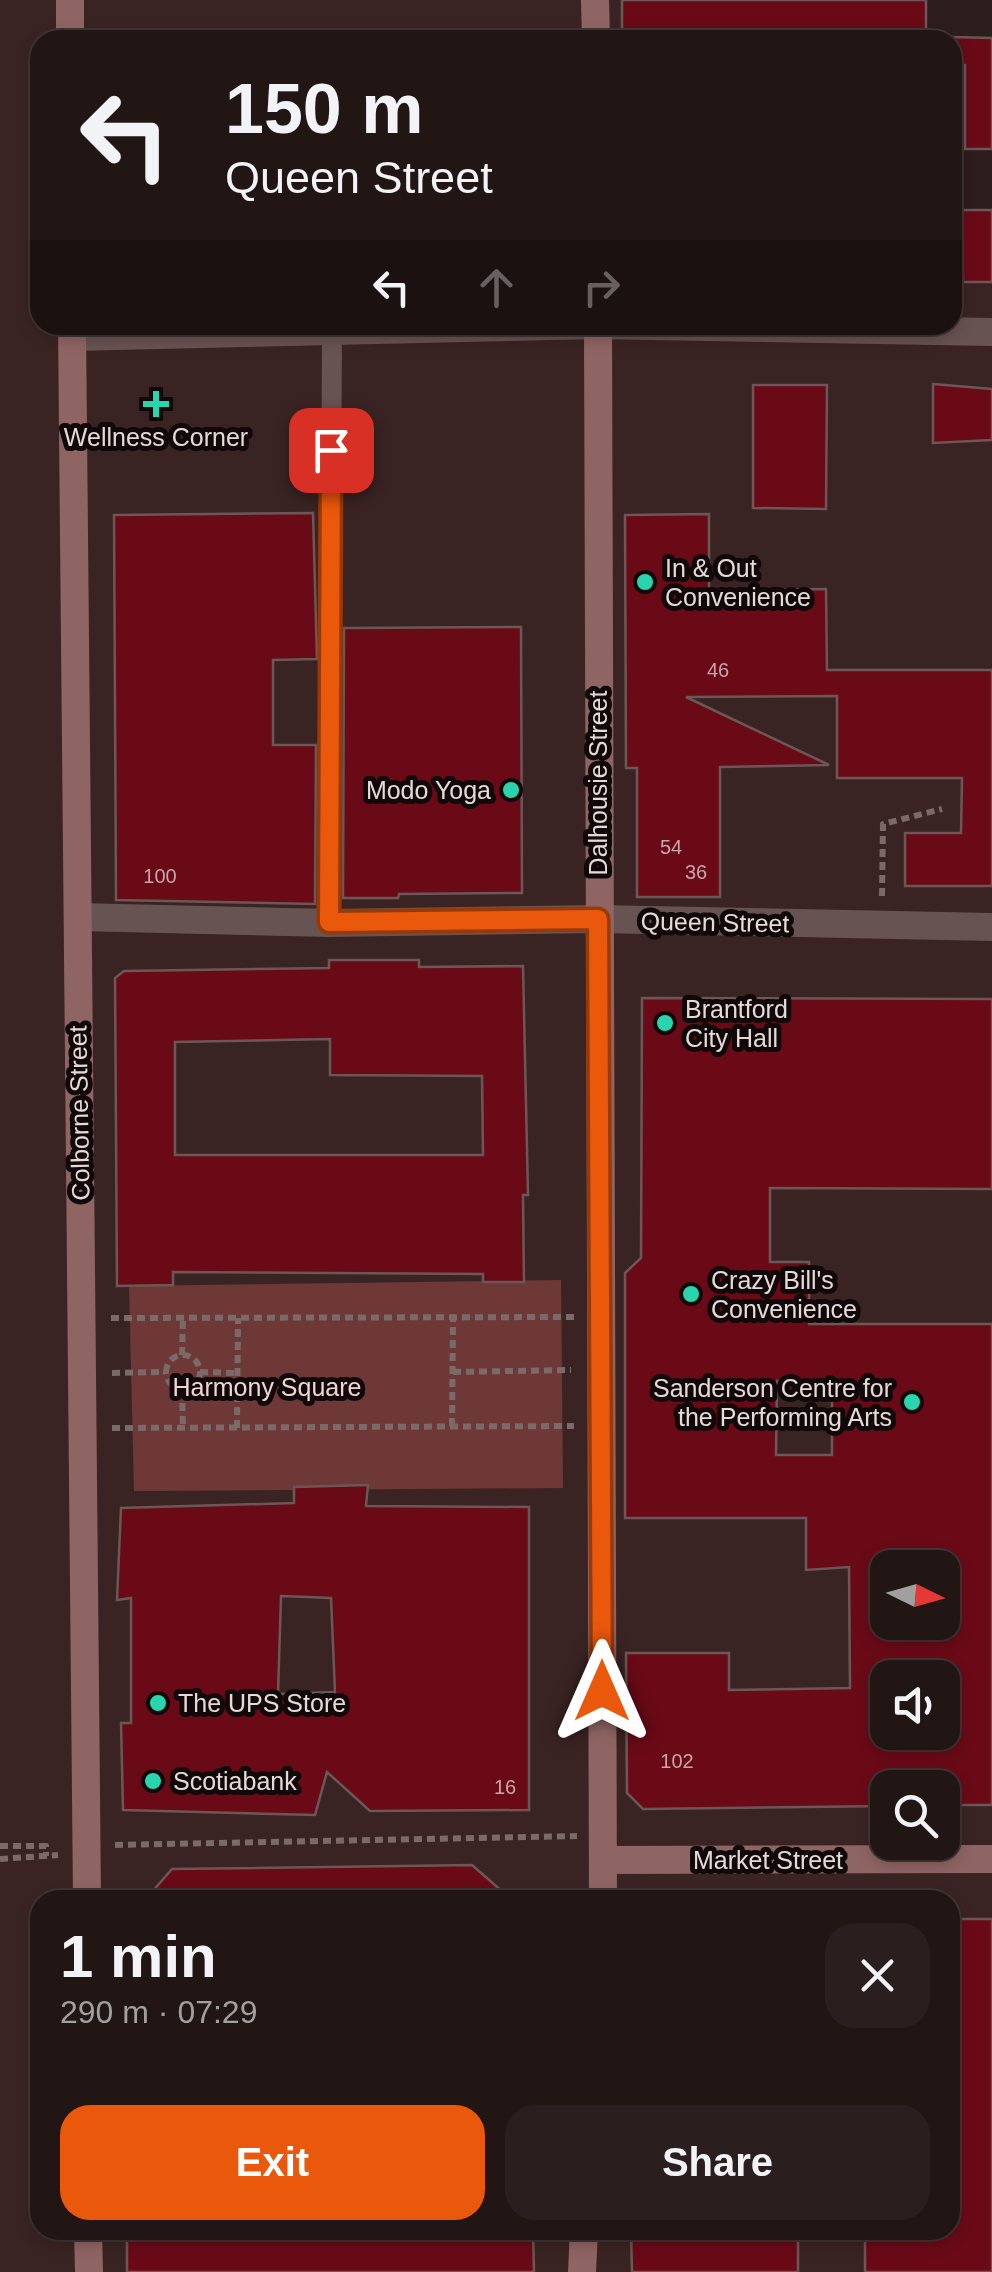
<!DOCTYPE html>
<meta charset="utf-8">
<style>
body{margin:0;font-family:Arial,sans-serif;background:#2a1f1e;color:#f1f3f6;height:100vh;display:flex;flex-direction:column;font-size:38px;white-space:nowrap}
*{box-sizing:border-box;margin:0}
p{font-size:32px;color:#a29fa0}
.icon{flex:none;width:55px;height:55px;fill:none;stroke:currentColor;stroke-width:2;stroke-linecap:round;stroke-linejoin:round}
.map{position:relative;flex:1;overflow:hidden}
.side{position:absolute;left:30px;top:1890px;width:930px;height:350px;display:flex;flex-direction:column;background:#221615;border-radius:30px;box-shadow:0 5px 15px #0003,0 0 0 2px #3f3534}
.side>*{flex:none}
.top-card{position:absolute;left:30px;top:30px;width:932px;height:305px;border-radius:30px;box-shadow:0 5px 15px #0003,0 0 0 2px #3f3534;background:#221615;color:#f1f3f6;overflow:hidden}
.needle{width:65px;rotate:95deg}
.fabs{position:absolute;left:870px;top:1550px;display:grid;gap:20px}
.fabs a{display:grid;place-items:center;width:90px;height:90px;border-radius:20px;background:#221615;box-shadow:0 5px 15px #0003,0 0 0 2px #3f3534;font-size:50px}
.pin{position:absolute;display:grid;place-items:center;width:85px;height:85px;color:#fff;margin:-42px;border-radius:20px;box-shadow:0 5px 15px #0006}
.me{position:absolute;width:110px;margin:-55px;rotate:0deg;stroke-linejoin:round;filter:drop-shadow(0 0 8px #0008)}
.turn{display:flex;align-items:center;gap:35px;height:210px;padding:0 30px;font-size:45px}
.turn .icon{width:130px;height:130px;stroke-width:2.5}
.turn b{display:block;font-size:70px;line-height:85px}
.lanes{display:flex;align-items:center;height:95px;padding:0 30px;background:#0003;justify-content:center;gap:50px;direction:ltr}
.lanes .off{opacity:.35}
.round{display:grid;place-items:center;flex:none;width:105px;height:105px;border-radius:30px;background:#2a1f1e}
.overview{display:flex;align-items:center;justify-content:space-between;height:170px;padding:0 30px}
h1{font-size:60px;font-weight:700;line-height:75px}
.primary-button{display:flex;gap:20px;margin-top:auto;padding:20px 30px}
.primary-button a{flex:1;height:115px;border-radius:30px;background:#ea580c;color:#fff;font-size:40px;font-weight:700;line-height:115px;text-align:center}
.primary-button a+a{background:#2a1f1e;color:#f1f3f6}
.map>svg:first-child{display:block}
.built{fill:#3a2423;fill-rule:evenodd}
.green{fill:#6e3837}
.building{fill:#6a0a17;stroke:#6b5756;stroke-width:2.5;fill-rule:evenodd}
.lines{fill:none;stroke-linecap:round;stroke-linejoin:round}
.path{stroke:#7a6b6a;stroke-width:6;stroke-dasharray:8 5;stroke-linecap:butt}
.service{stroke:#675352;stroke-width:20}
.minor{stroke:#675352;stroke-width:28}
.secondary{stroke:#8f6564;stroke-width:28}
.route-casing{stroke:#983908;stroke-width:25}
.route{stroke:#ea580c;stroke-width:18}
.poi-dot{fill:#29d5ac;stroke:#110909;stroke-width:4}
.labels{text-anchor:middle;stroke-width:10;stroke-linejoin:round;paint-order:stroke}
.number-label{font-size:20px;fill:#c7a6a8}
.poi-label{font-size:25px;fill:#e6dad9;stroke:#110909;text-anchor:start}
.street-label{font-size:25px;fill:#e6dad9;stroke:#110909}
.park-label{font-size:25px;fill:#f0d5d3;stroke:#110909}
</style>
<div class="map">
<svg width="992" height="2272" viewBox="0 0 992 2272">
<rect width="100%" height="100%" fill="#2d1d1c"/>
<!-- built -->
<path class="built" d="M 0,0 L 831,0 L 832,40 L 40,40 L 40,325 L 952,325 L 953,282 L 992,283 L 992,2272 L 0,2272 ZM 888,1568 L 942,1568 L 942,1622 L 888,1622 ZM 888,1678 L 942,1678 L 942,1732 L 888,1732 ZM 888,1788 L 942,1788 L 942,1842 L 888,1842 ZM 40,1900 L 950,1900 L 950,2230 L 40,2230 Z"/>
<!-- green -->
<path class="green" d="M 561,1280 L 563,1488 L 134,1491 L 129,1286 Z"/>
<!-- building -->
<path class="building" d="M 622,0 L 926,0 L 926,40 L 843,40 L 843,33 L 622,33 Z
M 952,37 L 992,38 L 992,149 L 965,149 L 965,65 L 952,65 Z
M 962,210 L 992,210 L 992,282 L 963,282 Z
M 933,384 L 992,389 L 992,440 L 933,443 Z
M 753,385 L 827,385 L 826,509 L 753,508 Z
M 313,513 L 317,659 L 273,660 L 273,745 L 316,745 L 315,904 L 116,900 L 114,515 Z
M 709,514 L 709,590 L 826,589 L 827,670 L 992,670 L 992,886 L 905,886 L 905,833 L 961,833 L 962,778 L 837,778 L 837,696 L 686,697 L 829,765 L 720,767 L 720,897 L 637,897 L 637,768 L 626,768 L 625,515 Z
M 521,627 L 522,893 L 399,894 L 398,898 L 343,898 L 344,628 Z
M 329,960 L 419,960 L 419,967 L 523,966 L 528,1195 L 523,1195 L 524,1282 L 483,1282 L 483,1274 L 173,1272 L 173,1285 L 117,1286 L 115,978 L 124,971 L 329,968 ZM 330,1039 L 330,1075 L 482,1076 L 483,1155 L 175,1155 L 175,1042 Z
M 642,998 L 992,999 L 992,1189 L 770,1188 L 770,1262 L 809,1262 L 809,1324 L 992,1324 L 992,1805 L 942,1805 L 942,1788 L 888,1788 L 888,1806 L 643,1809 L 627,1793 L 626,1653 L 729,1653 L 729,1690 L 850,1688 L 849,1567 L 806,1570 L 806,1518 L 625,1518 L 625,1273 L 641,1258 ZM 777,1381 L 832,1381 L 832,1455 L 776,1455 ZM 888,1568 L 942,1568 L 942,1622 L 888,1622 ZM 888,1678 L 942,1678 L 942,1732 L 888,1732 Z
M 368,1485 L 366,1506 L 529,1507 L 529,1810 L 370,1811 L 327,1772 L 315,1815 L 123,1810 L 121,1723 L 131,1723 L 131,1598 L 117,1600 L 121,1508 L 294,1503 L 294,1487 ZM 281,1596 L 331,1598 L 335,1692 L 278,1694 Z
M 472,1865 L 512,1900 L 145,1900 L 172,1869 Z
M 955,1919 L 992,1919 L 992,2272 L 865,2272 L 865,2230 L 950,2230 L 950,1932 L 956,1932 Z
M 127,2230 L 533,2230 L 534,2272 L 127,2272 Z
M 631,2230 L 798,2230 L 798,2272 L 632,2272 Z"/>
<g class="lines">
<!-- path -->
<path class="path" d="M 882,896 L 883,824 L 942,809
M 111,1318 L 574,1317
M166 1372a17 17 0 1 1 34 0a17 17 0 1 1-34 0Z
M 182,1355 L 183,1318
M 200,1372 L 237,1373
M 453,1372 L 571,1370
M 112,1373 L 165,1372
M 182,1390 L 183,1428
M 452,1426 L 453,1318
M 112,1428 L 574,1426
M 237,1428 L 238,1318
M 115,1845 L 577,1836
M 0,1846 L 46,1846 L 46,1856
M 0,1859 L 58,1855"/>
<!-- service -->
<path class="service" d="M 329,923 L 332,332"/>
<!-- minor -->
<path class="minor" d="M 73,337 L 598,325 L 992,332
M 78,917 L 329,923 L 598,919 L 992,927"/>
<!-- secondary -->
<path class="secondary" d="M 70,0 L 70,40
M 595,0 L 596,40
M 72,325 L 87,1900
M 598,325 L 603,1900
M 604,1860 L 992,1859
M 88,2230 L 89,2272
M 582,2272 L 584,2230"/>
</g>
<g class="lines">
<!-- route casing -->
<g class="route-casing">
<path id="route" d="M 331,450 L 329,922 L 598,919 L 602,1691"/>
</g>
<!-- route -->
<use href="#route" class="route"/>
</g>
<!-- markers -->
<g class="poi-dot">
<path d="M151 389h10v10h10v10h-10v10h-10v-10h-10v-10h10z"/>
<circle cx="645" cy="582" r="10"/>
<circle cx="511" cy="790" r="10"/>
<circle cx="665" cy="1023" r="10"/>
<circle cx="691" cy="1294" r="10"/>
<circle cx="912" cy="1402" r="10"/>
<circle cx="158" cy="1703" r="10"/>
<circle cx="153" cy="1781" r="10"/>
</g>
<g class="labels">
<!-- number labels -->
<g class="number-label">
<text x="718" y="677">46</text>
<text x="671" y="854">54</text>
<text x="696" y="879">36</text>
<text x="160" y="883">100</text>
<text x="677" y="1768">102</text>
<text x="505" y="1794">16</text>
</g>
<!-- poi labels -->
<g class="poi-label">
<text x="156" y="446" text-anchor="middle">Wellness Corner</text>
<text x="665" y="577">In &amp; Out<tspan x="665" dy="29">Convenience</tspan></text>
<text x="491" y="799" text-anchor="end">Modo Yoga</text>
<text x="685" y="1018">Brantford<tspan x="685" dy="29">City Hall</tspan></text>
<text x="711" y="1289">Crazy Bill's<tspan x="711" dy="29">Convenience</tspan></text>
<text x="892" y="1397" text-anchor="end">Sanderson Centre for<tspan x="892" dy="29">the Performing Arts</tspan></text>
<text x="178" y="1712">The UPS Store</text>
<text x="173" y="1790">Scotiabank</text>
</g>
<!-- street labels -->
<g class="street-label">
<text transform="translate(598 783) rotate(-90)" y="9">Dalhousie Street</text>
<text transform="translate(715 922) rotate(1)" y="9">Queen Street</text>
<text transform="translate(79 1113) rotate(-91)" y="9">Colborne Street</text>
<text x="768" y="1869">Market Street</text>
</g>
<!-- park labels -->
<g class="park-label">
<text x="267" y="1396">Harmony Square</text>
</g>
</g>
</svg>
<div class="fabs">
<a><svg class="needle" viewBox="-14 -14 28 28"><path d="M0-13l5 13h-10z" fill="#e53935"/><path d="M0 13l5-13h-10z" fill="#a29fa0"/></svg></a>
<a><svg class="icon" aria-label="sound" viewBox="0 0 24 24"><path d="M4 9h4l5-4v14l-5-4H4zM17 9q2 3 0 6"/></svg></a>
<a><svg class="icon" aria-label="search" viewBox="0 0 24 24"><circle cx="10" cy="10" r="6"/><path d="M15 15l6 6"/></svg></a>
</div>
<div class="pin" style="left:331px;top:450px;background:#d93025"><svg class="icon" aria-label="arrive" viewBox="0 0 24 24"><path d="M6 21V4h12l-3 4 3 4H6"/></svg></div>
<svg class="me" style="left:602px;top:1691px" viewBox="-20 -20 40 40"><path d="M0-17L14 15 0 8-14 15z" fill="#ea580c" stroke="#fff" stroke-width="4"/></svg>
<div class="top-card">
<div class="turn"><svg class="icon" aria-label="left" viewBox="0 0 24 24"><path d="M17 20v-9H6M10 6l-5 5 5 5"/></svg><div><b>150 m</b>Queen Street</div></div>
<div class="lanes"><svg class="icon" aria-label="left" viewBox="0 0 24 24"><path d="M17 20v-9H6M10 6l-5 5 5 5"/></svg><svg class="icon off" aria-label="ahead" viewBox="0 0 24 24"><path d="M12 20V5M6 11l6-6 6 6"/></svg><svg class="icon off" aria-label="right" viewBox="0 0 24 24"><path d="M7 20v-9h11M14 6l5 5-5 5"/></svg></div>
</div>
<section class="side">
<div class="overview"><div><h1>1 min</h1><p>290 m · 07:29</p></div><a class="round"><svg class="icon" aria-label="close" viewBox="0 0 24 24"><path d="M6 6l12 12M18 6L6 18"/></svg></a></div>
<div class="primary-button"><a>Exit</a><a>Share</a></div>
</section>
</div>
